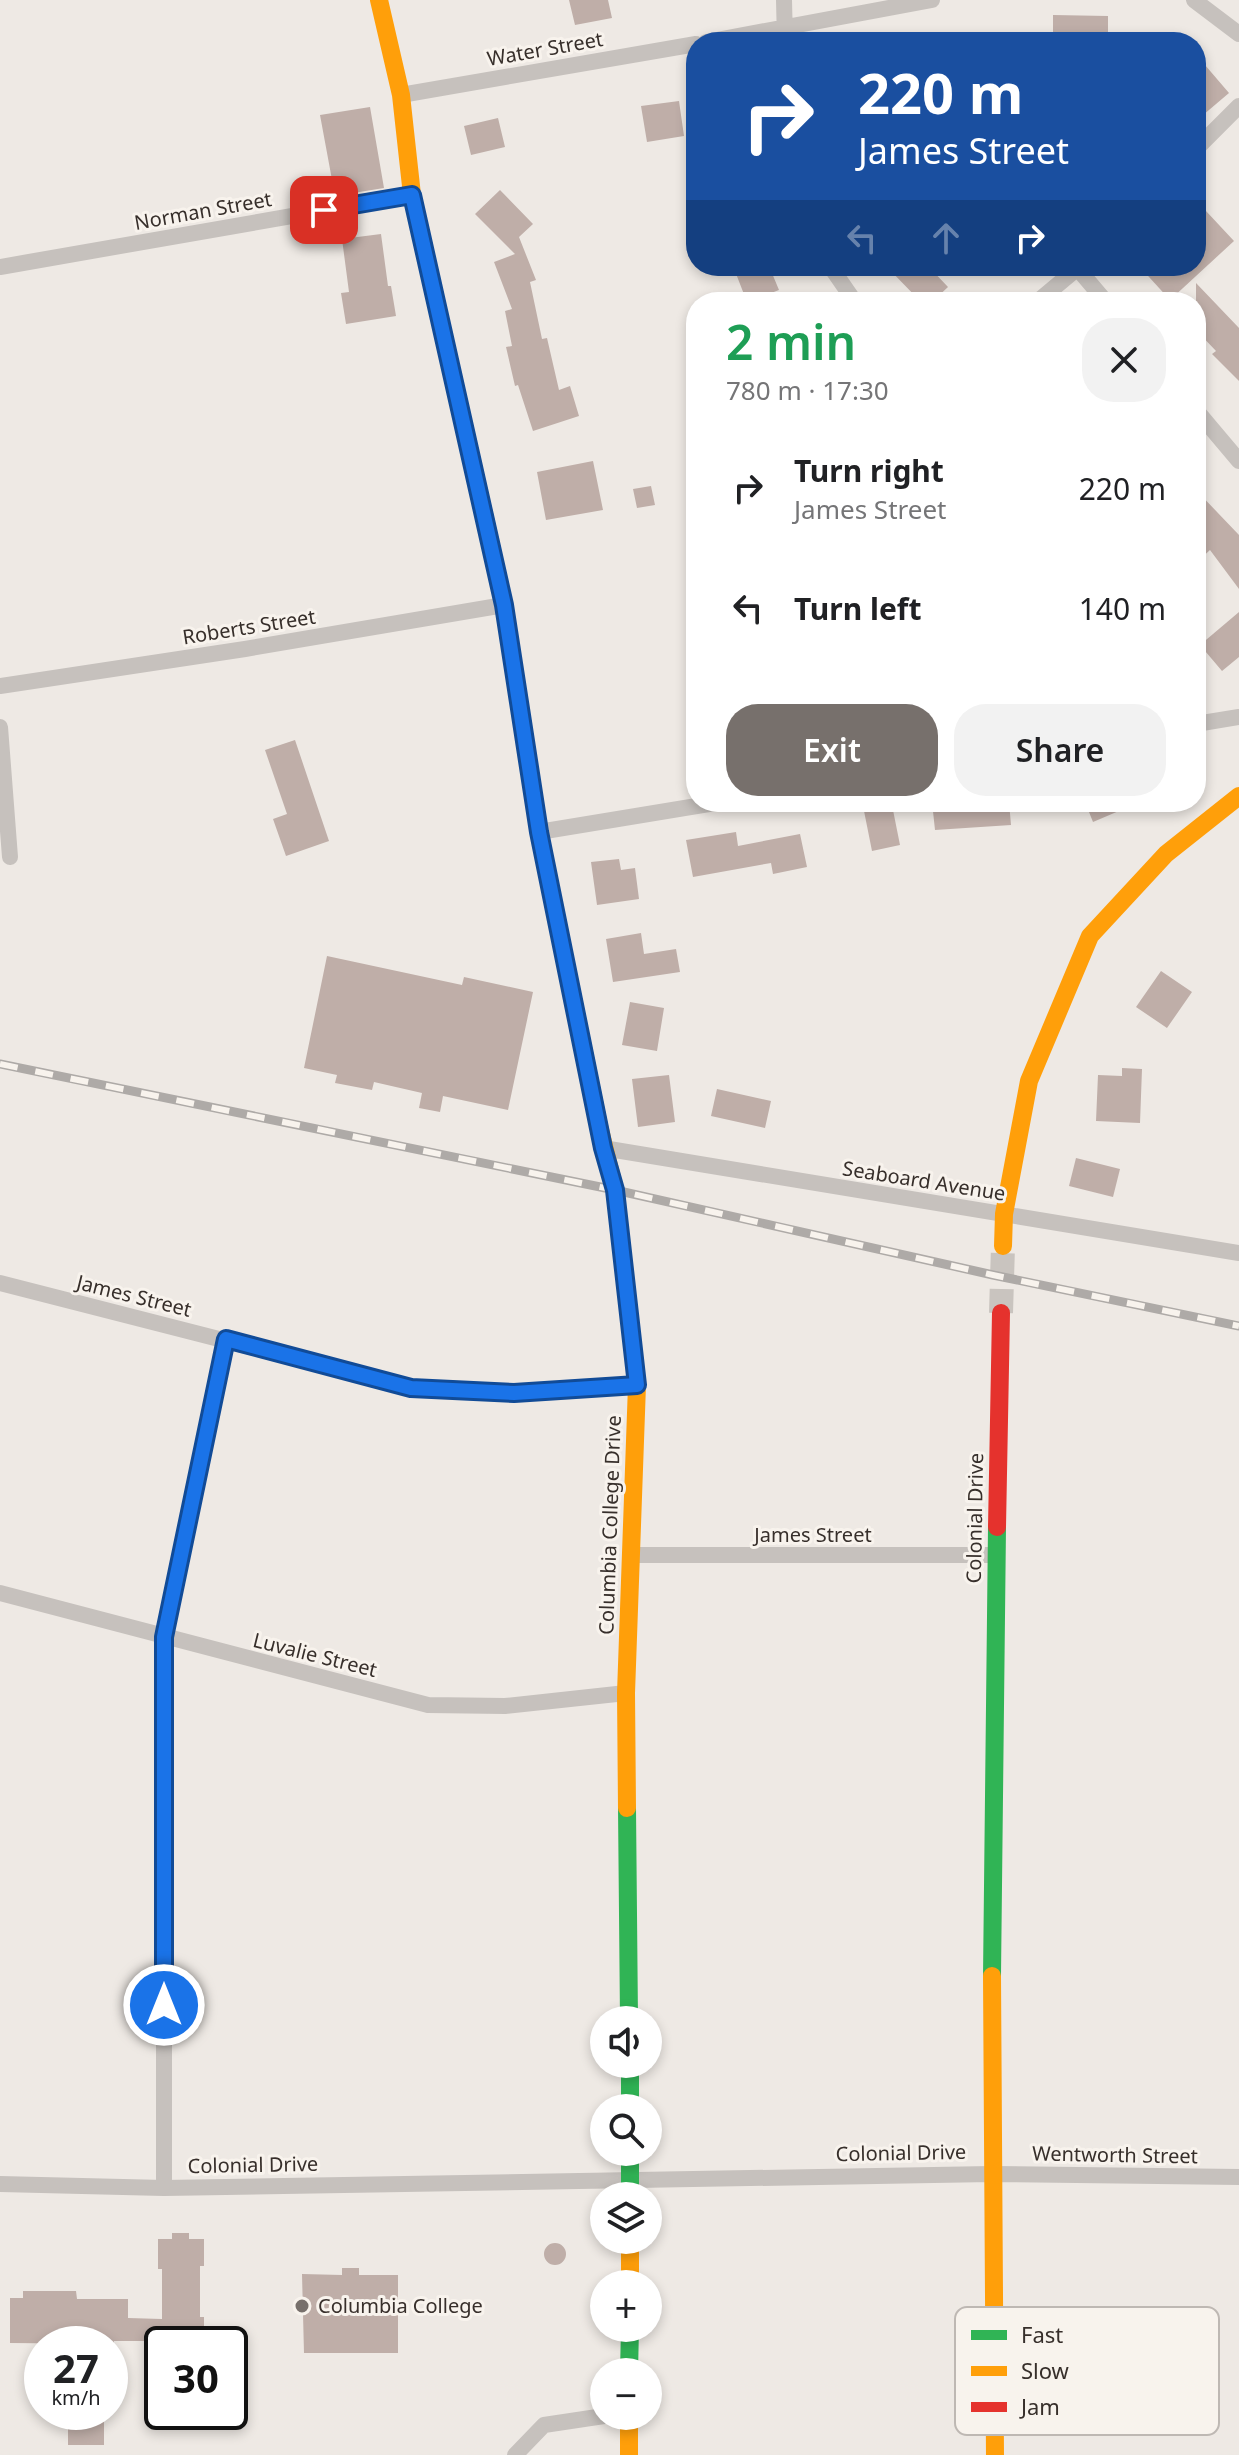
<!DOCTYPE html>
<meta charset="utf-8">
<style>
body{margin:0;font-family:"Noto Sans",sans-serif;background:#f2f2f2;color:#202124;height:100vh;display:flex;flex-direction:column;font-size:30px;white-space:nowrap}
*{box-sizing:border-box;margin:0}
p{font-size:26px;color:#757577}
.icon{flex:none;width:44px;height:44px;fill:none;stroke:currentColor;stroke-width:2;stroke-linecap:round;stroke-linejoin:round}
.map{position:relative;flex:1;overflow:hidden}
.side{position:absolute;left:686px;top:292px;width:520px;height:520px;display:flex;flex-direction:column;background:#fff;border-radius:32px;box-shadow:0 4px 12px #0003}
.side>*{flex:none}
.hud{position:absolute;left:686px;top:32px;width:520px;height:244px;border-radius:32px;box-shadow:0 4px 12px #0003;background:#1a4fa0;color:#fff;overflow:hidden}
.fabs{position:absolute;left:590px;top:2006px;display:grid;gap:16px}
.fabs a{display:grid;place-items:center;width:72px;height:72px;border-radius:50%;background:#fff;box-shadow:0 4px 12px #0003;font-size:40px}
.speed{position:absolute;left:24px;top:2326px;display:flex;gap:16px;font-size:40px;font-weight:700;text-align:center}
.speed>*{display:grid;place-content:center;width:104px;height:104px;border-radius:50%;background:#fff;box-shadow:0 4px 12px #0003;line-height:1}
.speed small{font-size:20px;font-weight:400}
.speed .limit{border:4px solid #111;border-radius:12px;background:#fff;color:#111}
.pin{position:absolute;display:grid;place-items:center;width:68px;height:68px;color:#fff;margin:-34px;border-radius:16px;box-shadow:0 4px 12px #0006}
.me{position:absolute;width:88px;margin:-44px;rotate:0deg;stroke-linejoin:round;filter:drop-shadow(0 0 6px #0008)}
.turn{display:flex;align-items:center;gap:28px;height:168px;padding:0 40px;font-size:36px}
.turn .icon{width:104px;height:104px;stroke-width:2.5}
.turn b{display:block;font-size:56px;line-height:68px}
.lanes{display:flex;align-items:center;height:76px;padding:0 40px;background:#0003;justify-content:center;gap:40px;direction:ltr}
.lanes .off{opacity:.35}
.round{display:grid;place-items:center;flex:none;width:84px;height:84px;border-radius:32px;background:#f2f2f2}
.overview{display:flex;align-items:center;justify-content:space-between;height:136px;padding:0 40px}
h1{font-size:48px;font-weight:600;line-height:60px;color:#1e9e55}
.button{display:flex;gap:16px;margin-top:auto;padding:16px 40px}
.button a{flex:1;height:92px;border-radius:32px;background:#77706c;color:#fff;font-size:32px;font-weight:600;line-height:92px;text-align:center}
.button a+a{background:#f2f2f2;color:#202124}
ul{padding:0;list-style:none}
li{display:flex;align-items:center;gap:24px;height:120px;padding:0 40px}
li div{flex:1}
li b{display:block;font-size:30px}
li em{font-style:normal}
.map>svg:first-child{display:block}
.building{fill:#bfaea8}
.lines{fill:none;stroke-linecap:round;stroke-linejoin:round}
.secondary-tunnel{stroke:#c9c4bf;stroke-width:24;stroke-dasharray:24 12;stroke-linecap:butt}
.street{stroke:#c6c1bd;stroke-width:16}
.fast{stroke:#30b455;stroke-width:18}
.slow{stroke:#ff9f0a;stroke-width:18}
.jam{stroke:#e5322d;stroke-width:18}
.rail-casing{stroke:#aeaaa7;stroke-width:9}
.rail{stroke:#f8f3ed;stroke-width:6;stroke-dasharray:18;stroke-linecap:butt}
.route-casing{stroke:#114b97;stroke-width:20}
.route{stroke:#1a73e8;stroke-width:14}
.poi-dot{fill:#77706c;stroke:#f8f3ed;stroke-width:3}
.labels{text-anchor:middle;stroke-width:6;stroke-linejoin:round;paint-order:stroke}
.street-label{font-size:20px;fill:#372f2b;stroke:#f8f3ed}
.poi-label{font-size:20px;fill:#372f2b;stroke:#f8f3ed;text-anchor:start}
.key{fill:#f8f3ed;stroke:#beb8b3;stroke-width:2}
.key-label{font-size:22px;fill:#372f2b}
</style>
<div class="map">
<svg width="1239" height="2455" viewBox="0 0 1239 2455">
<rect width="100%" height="100%" fill="#eee9e4"/>
<!-- building -->
<path class="building" d="M 569,0 L 608,0 L 612,18 L 575,25 Z
M 1053,15 L 1108,16 L 1108,42 L 1053,42 Z
M 1205,65 L 1229,93 L 1196,121 L 1196,73 Z
M 679,101 L 684,136 L 647,142 L 641,106 Z
M 370,107 L 384,188 L 335,196 L 320,115 Z
M 498,118 L 505,147 L 471,155 L 464,126 Z
M 500,190 L 533,224 L 519,237 L 536,280 L 530,282 L 542,339 L 547,338 L 559,390 L 570,386 L 579,416 L 533,431 L 518,385 L 515,386 L 506,347 L 512,346 L 505,311 L 512,309 L 494,262 L 515,254 L 475,214 Z
M 1206,211 L 1234,241 L 1170,300 L 1139,266 L 1196,266 L 1196,220 Z
M 381,234 L 388,286 L 391,286 L 396,316 L 346,324 L 341,293 L 349,292 L 342,239 Z
M 733,266 L 769,266 L 779,290 L 747,302 Z
M 886,266 L 928,266 L 948,287 L 932,302 L 921,302 Z
M 1196,283 L 1239,328 L 1239,381 L 1212,354 L 1216,351 L 1196,330 Z
M 593,461 L 603,510 L 546,520 L 537,472 Z
M 651,486 L 655,505 L 637,508 L 633,489 Z
M 1196,490 L 1239,535 L 1239,589 L 1210,550 L 1196,563 Z
M 1239,612 L 1239,657 L 1222,671 L 1200,645 Z
M 295,740 L 329,841 L 286,856 L 273,819 L 287,814 L 265,750 Z
M 932,802 L 1009,802 L 1011,825 L 935,830 Z
M 1085,802 L 1140,802 L 1093,822 Z
M 892,805 L 900,845 L 872,851 L 864,811 Z
M 736,832 L 738,846 L 800,834 L 807,867 L 773,874 L 771,863 L 693,877 L 686,840 Z
M 619,859 L 621,870 L 635,868 L 639,899 L 597,905 L 591,862 Z
M 641,933 L 644,954 L 676,949 L 680,972 L 613,982 L 606,939 Z
M 327,956 L 462,985 L 464,977 L 533,992 L 508,1110 L 443,1096 L 440,1112 L 419,1108 L 422,1093 L 374,1082 L 372,1090 L 335,1083 L 337,1075 L 304,1068 Z
M 1161,971 L 1192,992 L 1167,1028 L 1136,1007 Z
M 630,1002 L 664,1008 L 657,1051 L 622,1045 Z
M 1122,1068 L 1142,1069 L 1140,1123 L 1096,1121 L 1098,1075 L 1122,1076 Z
M 669,1075 L 675,1122 L 638,1127 L 632,1079 Z
M 717,1089 L 771,1101 L 765,1128 L 711,1116 Z
M 1076,1158 L 1120,1169 L 1113,1197 L 1069,1186 Z
M 172,2233 L 189,2233 L 189,2239 L 204,2239 L 204,2266 L 200,2266 L 200,2317 L 204,2317 L 204,2344 L 158,2344 L 158,2341 L 114,2341 L 114,2344 L 10,2343 L 10,2298 L 23,2298 L 23,2291 L 76,2291 L 77,2299 L 128,2299 L 128,2318 L 162,2319 L 162,2269 L 158,2269 L 158,2239 L 172,2239 Z
M544 2254a11 11 0 1 1 22 0a11 11 0 1 1-22 0Z
M 342,2268 L 359,2268 L 359,2275 L 398,2275 L 398,2353 L 304,2353 L 302,2274 L 342,2275 Z
M 68,2412 L 104,2412 L 104,2445 L 68,2445 Z"/>
<g class="lines">
<!-- secondary-tunnel -->
<path class="secondary-tunnel" d="M 1001,1313 L 1003,1246"/>
<!-- street -->
<path class="street" d="M 784,0 L 785,42
M 1194,0 L 1239,34
M 706,42 L 932,0
M 401,95 L 696,44
M 1196,149 L 1239,106
M 830,266 L 855,302
M 0,267 L 412,195
M 1078,269 L 1106,302
M 1037,302 L 1080,266
M 1196,410 L 1239,461
M 0,686 L 245,649 L 504,605
M 1196,724 L 1239,717
M 0,727 L 10,857
M 539,832 L 721,802
M 603,1148 L 1239,1253
M 0,1283 L 411,1388 L 514,1393 L 637,1385
M 630,1555 L 996,1555
M 0,1593 L 428,1705 L 505,1706 L 626,1693
M 0,2184 L 164,2188 L 991,2174 L 1239,2177
M 164,2188 L 164,1637 L 226,1339
M 515,2455 L 544,2425 L 604,2416"/>
<!-- fast -->
<path class="fast" d="M 484,514 L 504,605 L 539,832 L 599,1126
M 627,1808 L 629,2020
M 992,1976 L 997,1527
M 630,2064 L 630,2108
M 630,2152 L 630,2196
M 629,2372 L 630,2328"/>
<!-- slow -->
<path class="slow" d="M 379,0 L 401,95 L 412,195 L 484,514
M 599,1126 L 615,1190 L 637,1385 L 626,1693 L 627,1808
M 1003,1246 L 1004,1214 L 1029,1081 L 1090,936 L 1166,854 L 1239,796
M 992,1976 L 995,2455
M 630,2240 L 630,2284
M 629,2416 L 629,2455"/>
<!-- jam -->
<path class="jam" d="M 997,1527 L 1001,1313"/>
<!-- rail casing -->
<g class="rail-casing">
<path id="rail" d="M 0,1064 L 615,1190 L 993,1275 L 1239,1326"/>
</g>
<!-- rail -->
<use href="#rail" class="rail"/>
</g>
<g class="lines">
<!-- route casing -->
<g class="route-casing">
<path id="route" d="M 164,2005 L 164,1637 L 226,1339 L 411,1388 L 514,1393 L 637,1385 L 615,1190 L 603,1148 L 539,832 L 504,605 L 412,195 L 324,210"/>
</g>
<!-- route -->
<use href="#route" class="route"/>
</g>
<!-- markers -->
<circle class="poi-dot" cx="302" cy="2306" r="8"/>
<g class="labels">
<!-- street labels -->
<g class="street-label">
<text transform="translate(545 49) rotate(-10)" y="7">Water Street</text>
<text transform="translate(203 211) rotate(-10)" y="7">Norman Street</text>
<text transform="translate(249 627) rotate(-9)" y="7">Roberts Street</text>
<text transform="translate(924 1181) rotate(9)" y="7">Seaboard Avenue</text>
<text transform="translate(134 1296) rotate(14)" y="7">James Street</text>
<text transform="translate(975 1518) rotate(-89)" y="7">Colonial Drive</text>
<text transform="translate(610 1525) rotate(-88)" y="7">Columbia College Drive</text>
<text x="813" y="1542">James Street</text>
<text transform="translate(315 1655) rotate(14)" y="7">Luvalie Street</text>
<text transform="translate(901 2153) rotate(-1)" y="7">Colonial Drive</text>
<text transform="translate(1115 2155) rotate(1)" y="7">Wentworth Street</text>
<text transform="translate(253 2165) rotate(-1)" y="7">Colonial Drive</text>
</g>
<!-- poi labels -->
<g class="poi-label">
<text x="318" y="2313">Columbia College</text>
</g>
</g>
<!-- legend -->
<rect x="955" y="2307" width="264" height="128" rx="12" class="key"/>
<rect x="971" y="2330" width="36" height="10" fill="#30b455"/>
<rect x="971" y="2366" width="36" height="10" fill="#ff9f0a"/>
<rect x="971" y="2402" width="36" height="10" fill="#e5322d"/>
<g class="key-label">
<text x="1021" y="2343">Fast</text>
<text x="1021" y="2379">Slow</text>
<text x="1021" y="2415">Jam</text>
</g>
</svg>
<div class="fabs">
<a><svg class="icon" aria-label="sound" viewBox="0 0 24 24"><path d="M4 9h4l5-4v14l-5-4H4zM17 9q2 3 0 6"/></svg></a>
<a><svg class="icon" aria-label="search" viewBox="0 0 24 24"><circle cx="10" cy="10" r="6"/><path d="M15 15l6 6"/></svg></a>
<a><svg class="icon" aria-label="layers" viewBox="0 0 24 24"><path d="M12 4l9 5-9 5-9-5zM3 14l9 5 9-5"/></svg></a>
<a>+</a>
<a>−</a>
</div>
<div class="speed"><div>27<small>km/h</small></div><div class="limit">30</div></div>
<div class="pin" style="left:324px;top:210px;background:#d93025"><svg class="icon" aria-label="arrive" viewBox="0 0 24 24"><path d="M6 21V4h12l-3 4 3 4H6"/></svg></div>
<svg class="me" style="left:164px;top:2005px" viewBox="-20 -20 40 40"><circle r="17" fill="#1a73e8" stroke="#fff" stroke-width="3"/><path d="M0-11L8 9 0 5-8 9z" fill="#fff"/></svg>
<div class="hud">
<div class="turn"><svg class="icon" aria-label="right" viewBox="0 0 24 24"><path d="M7 20v-9h11M14 6l5 5-5 5"/></svg><div><b>220 m</b>James Street</div></div>
<div class="lanes"><svg class="icon off" aria-label="left" viewBox="0 0 24 24"><path d="M17 20v-9H6M10 6l-5 5 5 5"/></svg><svg class="icon off" aria-label="ahead" viewBox="0 0 24 24"><path d="M12 20V5M6 11l6-6 6 6"/></svg><svg class="icon" aria-label="right" viewBox="0 0 24 24"><path d="M7 20v-9h11M14 6l5 5-5 5"/></svg></div>
</div>
<section class="side">
<div class="overview"><div><h1>2 min</h1><p>780 m · 17:30</p></div><a class="round"><svg class="icon" aria-label="close" viewBox="0 0 24 24"><path d="M6 6l12 12M18 6L6 18"/></svg></a></div>
<ul>
<li><svg class="icon" aria-label="right" viewBox="0 0 24 24"><path d="M7 20v-9h11M14 6l5 5-5 5"/></svg><div><b>Turn right</b><p>James Street</p></div><em>220 m</em></li>
<li><svg class="icon" aria-label="left" viewBox="0 0 24 24"><path d="M17 20v-9H6M10 6l-5 5 5 5"/></svg><div><b>Turn left</b></div><em>140 m</em></li>
</ul>
<div class="button"><a>Exit</a><a>Share</a></div>
</section>
</div>
